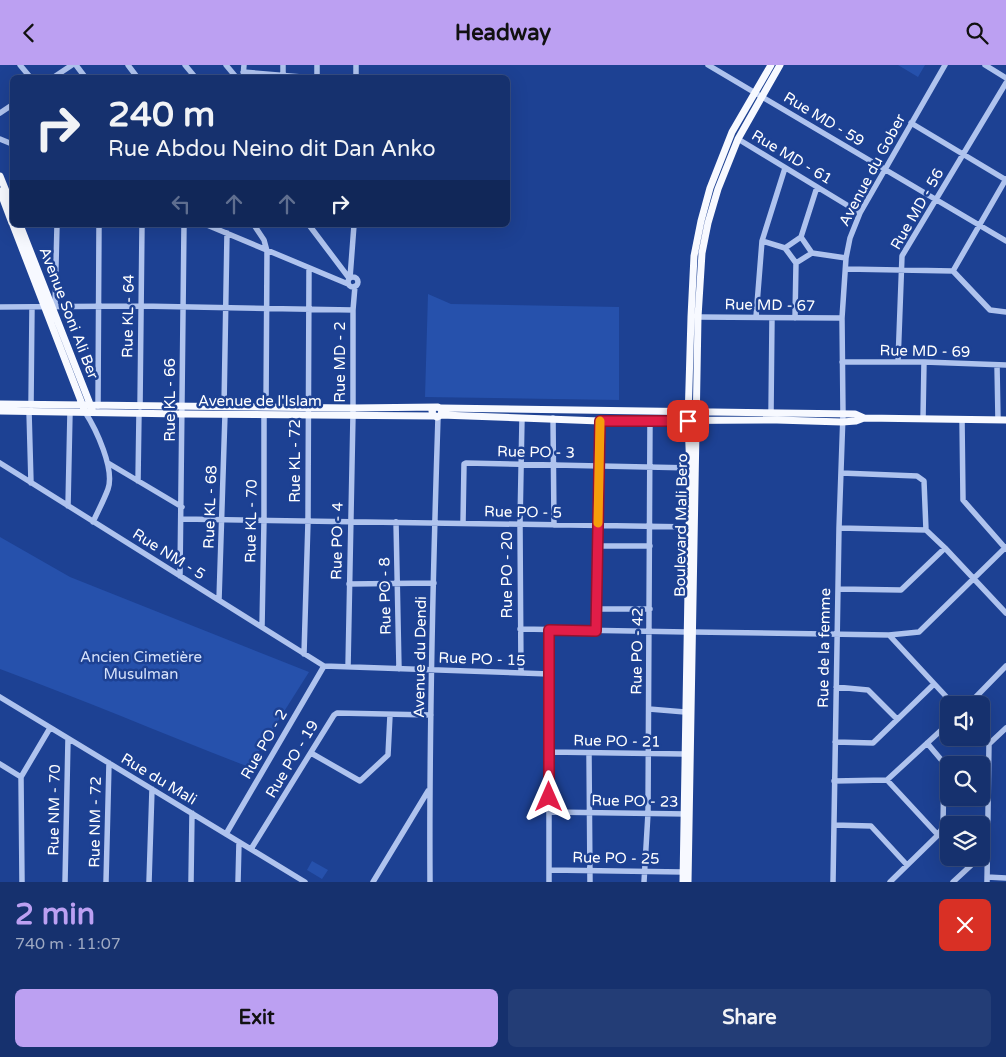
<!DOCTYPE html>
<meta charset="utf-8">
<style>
body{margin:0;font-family:"Varela Round",sans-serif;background:#233d76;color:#f1f3f6;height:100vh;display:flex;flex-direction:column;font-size:19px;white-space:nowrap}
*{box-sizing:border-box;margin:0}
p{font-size:16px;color:#9ea9c2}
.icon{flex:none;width:28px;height:28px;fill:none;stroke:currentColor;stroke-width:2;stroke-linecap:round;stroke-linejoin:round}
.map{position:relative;height:817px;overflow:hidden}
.panel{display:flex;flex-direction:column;background:#16316e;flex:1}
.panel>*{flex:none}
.top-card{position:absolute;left:10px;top:10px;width:500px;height:152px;border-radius:8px;box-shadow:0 5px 20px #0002,0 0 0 1px #354c81;background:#16316e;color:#f1f3f6;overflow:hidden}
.buttons{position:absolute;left:940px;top:631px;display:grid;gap:10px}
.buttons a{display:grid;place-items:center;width:50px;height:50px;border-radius:8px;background:#16316e;box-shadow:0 5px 20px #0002,0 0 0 1px #354c81;font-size:25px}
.pin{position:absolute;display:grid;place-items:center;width:42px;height:42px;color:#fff;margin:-21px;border-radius:10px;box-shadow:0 2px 8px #0006}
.me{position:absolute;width:55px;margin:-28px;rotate:0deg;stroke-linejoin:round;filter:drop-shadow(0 0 4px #0008)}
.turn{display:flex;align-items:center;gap:18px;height:105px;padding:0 15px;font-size:22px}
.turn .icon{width:65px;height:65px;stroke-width:2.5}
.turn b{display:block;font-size:35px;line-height:42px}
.lanes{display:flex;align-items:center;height:48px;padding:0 15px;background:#0003;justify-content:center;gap:25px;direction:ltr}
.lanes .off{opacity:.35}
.round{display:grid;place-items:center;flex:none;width:52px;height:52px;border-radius:8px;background:#233d76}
.summary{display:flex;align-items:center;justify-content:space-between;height:85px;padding:0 15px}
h1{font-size:30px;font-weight:700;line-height:38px;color:#bca0f2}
.button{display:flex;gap:10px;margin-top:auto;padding:10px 15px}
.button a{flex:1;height:58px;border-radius:8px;background:#bca0f2;color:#111;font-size:20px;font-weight:700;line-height:58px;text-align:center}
.button a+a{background:#233d76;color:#f1f3f6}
header{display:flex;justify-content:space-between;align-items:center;height:65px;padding:0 15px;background:#bca0f2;color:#111;font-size:22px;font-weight:700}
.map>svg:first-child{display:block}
.green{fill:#2651ac}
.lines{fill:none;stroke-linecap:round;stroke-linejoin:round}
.minor{stroke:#afc3ee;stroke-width:5.5}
.major{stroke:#f7f9ff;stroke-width:7}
.route-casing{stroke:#92132f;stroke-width:12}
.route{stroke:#e11d48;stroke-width:9}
.slow{stroke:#f59e0b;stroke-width:9}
.labels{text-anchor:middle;stroke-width:5;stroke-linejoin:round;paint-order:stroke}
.street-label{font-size:15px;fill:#fff;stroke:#1d4193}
.park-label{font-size:15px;fill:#d5e1fa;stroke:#1d4193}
</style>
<header><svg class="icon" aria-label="back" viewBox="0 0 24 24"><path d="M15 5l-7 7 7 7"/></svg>Headway<svg class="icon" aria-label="search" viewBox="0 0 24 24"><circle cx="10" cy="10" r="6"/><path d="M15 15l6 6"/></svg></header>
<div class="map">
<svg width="1006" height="817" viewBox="0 0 1006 817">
<rect width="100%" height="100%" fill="#1d4193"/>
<!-- green -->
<path class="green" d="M 898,0 L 925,0 L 918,12 Z
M 428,229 L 451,239 L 619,242 L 619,335 L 425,332 Z
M 0,472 L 70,512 L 309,607 L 249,702 C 166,670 84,635 0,604 Z
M 312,796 L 328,805 L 322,814 L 307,805 Z"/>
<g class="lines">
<!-- minor -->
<path class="minor" d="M 20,0 L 30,12
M 76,0 L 85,12
M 128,0 L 137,12
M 185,0 L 195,12
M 226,0 L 236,12
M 356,0 L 356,12
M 708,0 L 1006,176
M 985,0 L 1006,13
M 243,7 L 302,12
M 54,12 L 72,0
M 243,12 L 244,0
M 283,12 L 283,0
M 317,12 L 317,0
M 0,48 L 12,40
M 911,58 L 1006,115
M 0,74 L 12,79
M 738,74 L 860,148
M 207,160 L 348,219
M 254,160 L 264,175 L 267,186 L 266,342
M 309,160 L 349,213
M 801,172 L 817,122
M 762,176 L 785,183 L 796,198 L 812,188 L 846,193
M 785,183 L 801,172 L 812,188
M 846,204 L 953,206 L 990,245 L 1006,247
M 953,206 L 1006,114
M348 217a5 5 0 1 1 10 0a5 5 0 1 1-10 0Z
M 350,213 L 354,160
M 55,241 L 57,160
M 0,242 L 140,241 L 353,245
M 698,252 L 842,253
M 756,252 L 762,176 L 785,103
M 795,253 L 796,198
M 842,297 L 924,297 L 1006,300
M 898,297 L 902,191 L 1006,18
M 997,300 L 998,355
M 31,340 L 32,242
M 98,341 L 99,160
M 140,342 L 142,160
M 224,342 L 227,168
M 29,346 L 31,418
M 85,347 C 96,364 115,404 108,424 C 104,435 98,446 93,457
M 771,348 L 772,253
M 553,353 L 554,460
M 923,354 L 924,297
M 962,354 L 963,435 L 1006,484
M 0,398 L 324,601
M 108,398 L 182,442
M 841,408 L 917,411 L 924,416 L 926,465
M 138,416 L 139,348
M 68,441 L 70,347
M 181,454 L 693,462
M 396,457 L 399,604
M 463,458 L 464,399 L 466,398 L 693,403
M 839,463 L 926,465 L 945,483 L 1006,548
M 597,481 L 650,481
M 180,511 L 184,160
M 349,519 L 434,518
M 838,524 L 901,525 L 945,483
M 219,535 L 225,349
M 596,544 L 650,544
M 262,562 L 264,455 L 264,350
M 520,564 L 687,567
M 596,566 L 600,356
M 693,567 L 889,570 L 954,640
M 889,570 L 919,567 L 1006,482
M 304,589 L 308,456 L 309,203
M 324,601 L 549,609
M 348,602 L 353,350 L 353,245 L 355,221
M 521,608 L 520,459 L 522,353
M 836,622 L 868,625 L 897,654
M 0,632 L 305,817
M 968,640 L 1006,601
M 649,644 L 685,647
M 981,670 L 989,679 L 987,817
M 835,677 L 873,678 L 934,619
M 989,679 L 1006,663
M 549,687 L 684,689
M 311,688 L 360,716 L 388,690 L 390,650
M 589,688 L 590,817
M 0,699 L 21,712
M 887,715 L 938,770
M 834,716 L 887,715 L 949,658
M 549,747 L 687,749
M 834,760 L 871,761 L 907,800
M 226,769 L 324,601
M 251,784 L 334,650 L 337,648 L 431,650
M 549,805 L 683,807
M 987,812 L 1006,813
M 22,817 L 21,712 L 50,663
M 65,817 L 68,674
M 106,817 L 109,698
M 149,817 L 152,724
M 191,817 L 192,748
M 238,817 L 239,777
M 373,817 L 428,726
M 430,817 C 429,662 433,507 438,352
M 549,817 L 549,565
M 644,817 L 648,748 L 650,355
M 833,817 L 839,463 L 843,349 L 842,253 L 846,193 L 850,173 L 860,148 L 945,0
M 890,817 L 938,770 L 943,762 L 944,698 L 927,678
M 953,817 L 980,792"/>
<!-- major -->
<path class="major" d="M 0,111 L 12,141
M 0,126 L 12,158
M 13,160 L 84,344
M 20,160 L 92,344
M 0,339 L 353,343 L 438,342 L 442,345 L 441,350 L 437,352 L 433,350 L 432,346 L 434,343
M 441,343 L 855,349 L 864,353 L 1006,355
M 0,346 L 182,349 L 434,351
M 441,350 L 600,356 L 777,355 L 842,357 L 856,356 L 864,353
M 683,817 L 690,408 L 688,355 L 691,252 L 694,191 L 701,156 L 710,123 L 732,67 L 771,0
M 688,817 L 698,252 L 702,188 L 708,158 L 718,124 L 738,74 L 780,0"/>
</g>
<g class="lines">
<!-- route casing -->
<g class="route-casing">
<path id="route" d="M 549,732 L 549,565 L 596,566 L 600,356 L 688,356"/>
</g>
<!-- route -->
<use href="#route" class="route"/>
<!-- slow -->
<path class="slow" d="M 598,458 L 600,356"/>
</g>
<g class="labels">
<!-- street labels -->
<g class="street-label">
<text transform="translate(824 54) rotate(31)" y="5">Rue MD - 59</text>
<text transform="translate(792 92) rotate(31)" y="5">Rue MD - 61</text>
<text transform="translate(872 105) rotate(-62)" y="5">Avenue du Gober</text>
<text transform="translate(917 144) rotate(-60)" y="5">Rue MD - 56</text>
<text transform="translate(770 240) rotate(1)" y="5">Rue MD - 67</text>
<text transform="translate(69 248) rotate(69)" y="5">Avenue Soni Ali Ber</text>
<text transform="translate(128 251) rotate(-89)" y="5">Rue KL - 64</text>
<text transform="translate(925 286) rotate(1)" y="5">Rue MD - 69</text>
<text transform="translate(340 297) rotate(-90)" y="5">Rue MD - 2</text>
<text transform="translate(170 335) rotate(-90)" y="5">Rue KL - 66</text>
<text x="260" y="341">Avenue de l'Islam</text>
<text transform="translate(536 387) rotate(1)" y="5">Rue PO - 3</text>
<text transform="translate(295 396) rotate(-90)" y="5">Rue KL - 72</text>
<text transform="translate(210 442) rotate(-88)" y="5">Rue KL - 68</text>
<text transform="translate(523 447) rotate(1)" y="5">Rue PO - 5</text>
<text transform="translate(251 456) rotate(-89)" y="5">Rue KL - 70</text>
<text transform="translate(681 460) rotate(-89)" y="5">Boulevard Mali Bero</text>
<text transform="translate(337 476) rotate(-89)" y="5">Rue PO - 4</text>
<text transform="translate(169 489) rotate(32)" y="5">Rue NM - 5</text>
<text transform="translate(507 510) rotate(-90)" y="5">Rue PO - 20</text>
<text transform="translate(385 531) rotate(-91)" y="5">Rue PO - 8</text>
<text transform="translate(824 583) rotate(-89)" y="5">Rue de la femme</text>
<text transform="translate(637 586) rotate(-89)" y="5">Rue PO - 42</text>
<text transform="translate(420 592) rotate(-89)" y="5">Avenue du Dendi</text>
<text transform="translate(482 594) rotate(2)" y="5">Rue PO - 15</text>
<text transform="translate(617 676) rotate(1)" y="5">Rue PO - 21</text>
<text transform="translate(264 679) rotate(-60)" y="5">Rue PO - 2</text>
<text transform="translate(292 694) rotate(-59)" y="5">Rue PO - 19</text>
<text transform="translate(159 714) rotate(31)" y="5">Rue du Mali</text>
<text transform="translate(635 736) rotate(1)" y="5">Rue PO - 23</text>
<text transform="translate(54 745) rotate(-89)" y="5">Rue NM - 70</text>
<text transform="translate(95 757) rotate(-89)" y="5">Rue NM - 72</text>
<text transform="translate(616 793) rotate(1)" y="5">Rue PO - 25</text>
</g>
<!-- park labels -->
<g class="park-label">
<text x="141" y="597">Ancien Cimetière<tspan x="141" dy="17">Musulman</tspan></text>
</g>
</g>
</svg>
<div class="buttons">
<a><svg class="icon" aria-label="sound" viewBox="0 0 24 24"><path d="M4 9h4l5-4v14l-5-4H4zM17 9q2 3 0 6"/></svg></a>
<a><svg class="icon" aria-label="search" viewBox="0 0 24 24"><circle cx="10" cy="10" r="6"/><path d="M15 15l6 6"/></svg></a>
<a><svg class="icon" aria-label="layers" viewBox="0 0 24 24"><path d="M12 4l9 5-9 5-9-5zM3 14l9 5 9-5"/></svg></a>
</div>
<div class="pin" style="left:688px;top:356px;background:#d93025"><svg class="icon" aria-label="arrive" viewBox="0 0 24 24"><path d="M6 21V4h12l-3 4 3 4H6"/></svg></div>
<svg class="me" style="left:549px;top:732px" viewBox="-20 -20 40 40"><path d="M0-17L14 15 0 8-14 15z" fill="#e11d48" stroke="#fff" stroke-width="4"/></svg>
<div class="top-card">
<div class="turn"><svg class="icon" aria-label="right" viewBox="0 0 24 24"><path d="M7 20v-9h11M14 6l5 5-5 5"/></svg><div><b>240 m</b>Rue Abdou Neino dit Dan Anko</div></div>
<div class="lanes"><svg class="icon off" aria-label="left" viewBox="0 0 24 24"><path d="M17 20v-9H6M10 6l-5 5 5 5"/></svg><svg class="icon off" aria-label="ahead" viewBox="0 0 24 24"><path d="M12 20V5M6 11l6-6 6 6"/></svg><svg class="icon off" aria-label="ahead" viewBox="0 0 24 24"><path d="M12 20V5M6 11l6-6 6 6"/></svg><svg class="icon" aria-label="right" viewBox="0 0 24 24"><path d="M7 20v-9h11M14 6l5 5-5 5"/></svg></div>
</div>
</div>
<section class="panel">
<div class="summary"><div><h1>2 min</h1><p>740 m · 11:07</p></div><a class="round" style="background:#d93025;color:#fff"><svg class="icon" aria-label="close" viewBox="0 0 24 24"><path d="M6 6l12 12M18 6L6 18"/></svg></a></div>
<div class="button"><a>Exit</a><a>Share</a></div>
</section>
